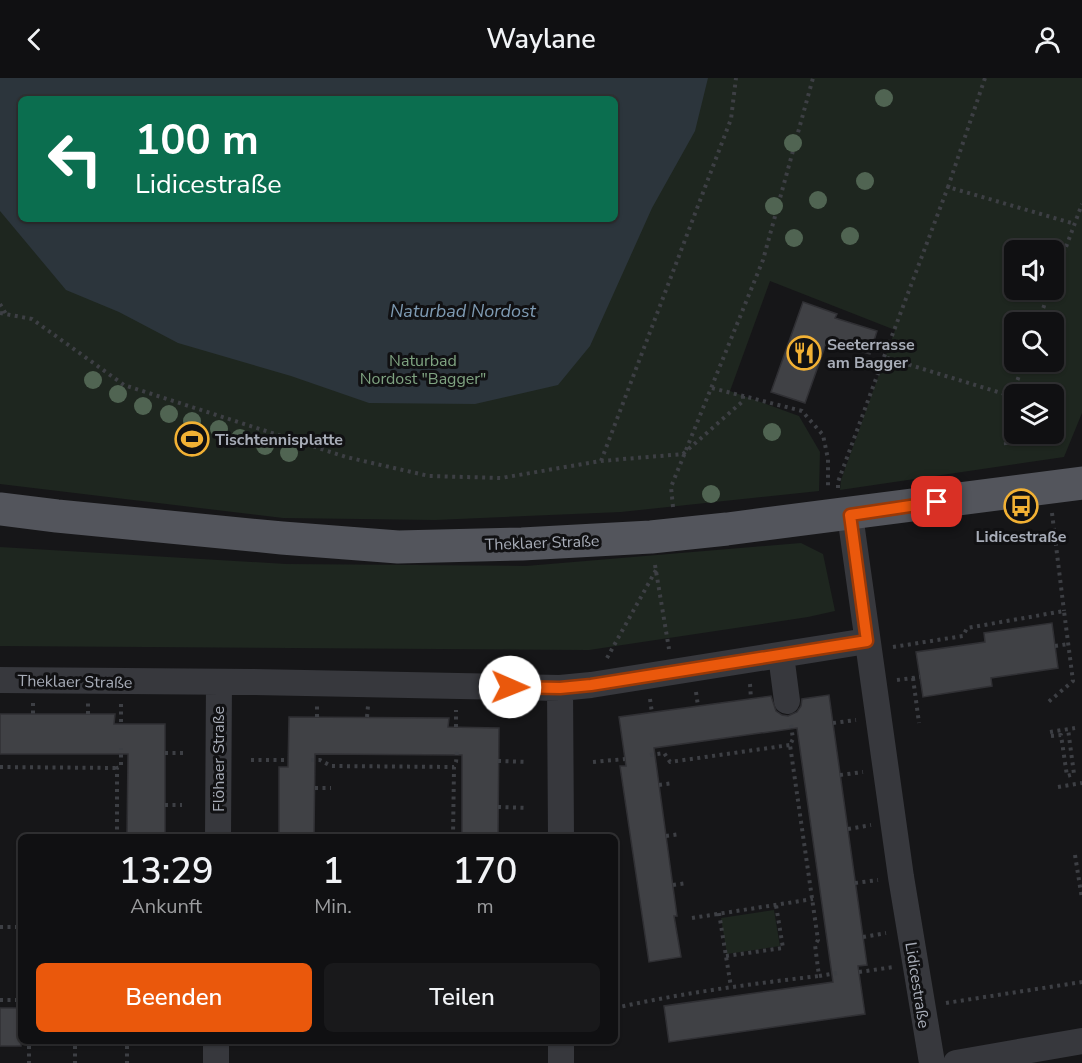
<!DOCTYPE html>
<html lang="de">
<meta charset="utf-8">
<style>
body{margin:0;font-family:"Nunito Sans",sans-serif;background:#19191b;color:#f1f3f6;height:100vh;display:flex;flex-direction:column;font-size:22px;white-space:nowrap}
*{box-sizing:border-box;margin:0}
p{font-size:20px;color:#9c9d9f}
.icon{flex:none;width:33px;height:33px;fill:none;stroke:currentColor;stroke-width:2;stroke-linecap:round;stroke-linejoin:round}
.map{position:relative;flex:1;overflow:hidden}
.sheet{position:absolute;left:18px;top:756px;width:600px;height:210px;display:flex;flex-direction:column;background:#101012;border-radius:9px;box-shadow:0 2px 4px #0004,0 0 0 2px #303032}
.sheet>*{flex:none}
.banner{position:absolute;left:18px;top:18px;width:600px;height:126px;border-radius:9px;box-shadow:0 2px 4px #0004,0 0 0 2px #303032;background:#0b6e4f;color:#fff;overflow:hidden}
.buttons{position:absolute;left:1004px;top:162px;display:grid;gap:12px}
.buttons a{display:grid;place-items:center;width:60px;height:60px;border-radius:9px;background:#101012;box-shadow:0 2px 4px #0004,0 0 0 2px #303032;font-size:30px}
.pin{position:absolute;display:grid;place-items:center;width:51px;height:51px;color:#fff;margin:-26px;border-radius:12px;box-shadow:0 3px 9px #0006}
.me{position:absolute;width:66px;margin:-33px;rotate:91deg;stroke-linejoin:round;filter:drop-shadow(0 0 4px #0008)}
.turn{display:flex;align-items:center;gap:21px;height:126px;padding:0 18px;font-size:27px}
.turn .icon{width:78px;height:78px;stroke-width:2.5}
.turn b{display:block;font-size:42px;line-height:51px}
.eta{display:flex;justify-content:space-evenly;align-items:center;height:102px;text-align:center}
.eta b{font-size:36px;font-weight:600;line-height:42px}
.cta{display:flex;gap:12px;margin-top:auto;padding:12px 18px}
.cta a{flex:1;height:69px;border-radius:9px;background:#ea580c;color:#fff;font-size:24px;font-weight:600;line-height:69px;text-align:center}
.cta a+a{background:#19191b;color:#f1f3f6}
header{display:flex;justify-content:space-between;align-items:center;height:78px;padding:0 18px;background:#101012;font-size:27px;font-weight:600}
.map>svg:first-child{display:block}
.green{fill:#1e261f;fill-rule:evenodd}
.water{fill:#2c353c;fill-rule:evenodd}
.building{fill:#404145;stroke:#303034;stroke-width:1.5}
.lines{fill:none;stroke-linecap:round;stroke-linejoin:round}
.path{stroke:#3d3f44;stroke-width:4;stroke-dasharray:3 4.5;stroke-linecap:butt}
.minor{stroke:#37383d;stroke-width:26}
.major{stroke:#53555c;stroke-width:33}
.tree{fill:#506452}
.route-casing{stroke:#983908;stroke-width:15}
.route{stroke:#ea580c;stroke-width:10}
.labels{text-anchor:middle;stroke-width:6;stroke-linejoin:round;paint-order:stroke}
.poi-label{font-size:16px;font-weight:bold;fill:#a8adb8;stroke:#111113;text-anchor:start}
.park-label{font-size:16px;fill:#7fa381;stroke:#111113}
.street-label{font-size:16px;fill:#a8adb8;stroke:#111113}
.water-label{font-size:18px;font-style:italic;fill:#7f9bb3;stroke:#111113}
</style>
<header><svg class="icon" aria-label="back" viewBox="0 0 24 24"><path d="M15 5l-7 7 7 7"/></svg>Waylane<svg class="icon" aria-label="person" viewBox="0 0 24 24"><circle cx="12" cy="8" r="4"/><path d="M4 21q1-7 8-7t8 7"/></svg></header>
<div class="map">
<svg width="1082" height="985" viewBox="0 0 1082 985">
<rect width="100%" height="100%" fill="#161618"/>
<!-- green -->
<path class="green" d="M 0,0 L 1082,0 L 1082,335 L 1064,379 L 840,412 L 841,402 L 895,252 L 770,203 L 730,313 L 799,338 L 820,374 L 819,413 L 621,434 L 435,442 L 283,440 L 0,406 ZM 21,21 L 615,21 L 615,141 L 21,141 ZM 1014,172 L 1053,172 L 1053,212 L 1014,212 ZM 1014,244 L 1053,244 L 1053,284 L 1014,284 ZM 1014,316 L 1053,316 L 1053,356 L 1014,356 Z
M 801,465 L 823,476 L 835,533 L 808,539 L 589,572 L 0,568 L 0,469 L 286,486 L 526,488 Z
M 774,832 L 780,868 L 727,876 L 721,840 Z"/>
<!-- water -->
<path class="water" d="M 0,0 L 708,0 L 695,53 L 652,130 L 590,268 L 558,307 L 475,326 L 369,325 L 291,298 L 178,265 L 119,234 L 66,212 L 0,133 ZM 21,21 L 615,21 L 615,141 L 21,141 Z"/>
<!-- building -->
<path class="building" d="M 803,224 L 837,236 L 835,240 L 877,253 L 870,276 L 827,263 L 805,325 L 771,314 Z
M 1052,545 L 1058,590 L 991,600 L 992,608 L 923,619 L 916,574 L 985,564 L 984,555 Z
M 829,617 L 867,887 L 858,888 L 865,936 L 669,964 L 664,928 L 833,904 L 797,650 L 654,670 L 677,838 L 674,838 L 681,879 L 649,884 L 620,688 L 626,688 L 619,639 L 771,618 L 776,633 L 782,637 L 788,638 L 797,634 L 801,628 L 802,621 Z
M 0,636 L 115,636 L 114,646 L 165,646 L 165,759 L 127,759 L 128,676 L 0,676 Z
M 289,639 L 449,640 L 448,649 L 499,650 L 498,759 L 462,759 L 462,677 L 315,676 L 314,759 L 279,759 L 279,689 L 288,689 Z
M 0,930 L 21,930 L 21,968 L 0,968 Z"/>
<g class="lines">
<!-- path -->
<path class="path" d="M 985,0 L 948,109 L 1075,146
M 1053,204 L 1082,126
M 0,226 L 6,236
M 0,235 L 32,241 L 124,307 L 346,379 L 429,398 L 501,400 L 601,383 L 683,376 L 743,323 L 743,318
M 1038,244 L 1050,212
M 884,279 L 948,109
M 712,310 L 802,333 L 823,357 L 828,381 L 828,411
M 1006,367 L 1004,339 L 1024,284
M 601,383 L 731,41 L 736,0
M 838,410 L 838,404 L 884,279 L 1011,318
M 673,429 L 671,409 L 763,182 L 813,0
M 1052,435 L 1064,533
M 655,487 L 669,571
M 1055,568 L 1068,566
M 893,569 L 963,558 L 967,550 L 1064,533 L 1073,603 L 1046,626
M 607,580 L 656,492
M 913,600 L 919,645
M 897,602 L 920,599
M 750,606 L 751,621
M 696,614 L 698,628
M 650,621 L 652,635
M 33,625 L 33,636
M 121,626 L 121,646
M 88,636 L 88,625
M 317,639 L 317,628
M 367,639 L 368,628
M 833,645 L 856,642
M 791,647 L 793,661 L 790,667 L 818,862 L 815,867 L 819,898 L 837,895
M 456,649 L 456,632
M 1050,654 L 1075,650
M 1051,658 L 1061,657 L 1067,698 L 1074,696 L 1068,651
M 165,675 L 183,675
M 650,677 L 664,675 L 670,684 L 790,667
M 251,682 L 288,682
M 311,682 L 320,682 L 331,688 L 454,689
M 498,683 L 528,684
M 593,684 L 625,681
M 0,689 L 117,690
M 840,697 L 863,694
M 659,707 L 673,705
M 1058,709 L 1082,705
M 315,710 L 331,710
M 165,727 L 182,727
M 498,729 L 528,730
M 848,751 L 871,747
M 666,758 L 680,756
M 117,759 L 117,690 L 121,689 L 121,670
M 453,759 L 454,689 L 456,684 L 457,673
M 1075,777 L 1082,821
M 855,805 L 878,802
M 673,807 L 687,805
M 719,835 L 731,909
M 692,840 L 813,821
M 0,849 L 21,849
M 863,859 L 886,855
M 726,878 L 783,870 L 776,827
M 859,894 L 894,889
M 0,922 L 21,922
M 946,925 L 1082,904
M 615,930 C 682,915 750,906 819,898
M 29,968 L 29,985
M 75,968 L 75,985
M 127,968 L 127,985"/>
<!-- minor -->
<path class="minor" d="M 850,437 L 901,799 L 932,985
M 781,577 L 787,623
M 0,602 L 252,604 L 560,610 L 591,607 L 867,563
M 560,610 L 561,759
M 218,759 L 219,604
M 216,985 L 216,963
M 561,985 L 561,963
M 956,985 L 1082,963"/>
<!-- major -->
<path class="major" d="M 0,431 L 57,438 L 282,460 L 398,469 L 522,466 L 651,459 L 727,451 L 1082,405"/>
</g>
<!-- trees -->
<g class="tree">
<circle cx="884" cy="20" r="9"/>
<circle cx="793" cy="65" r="9"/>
<circle cx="865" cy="103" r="9"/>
<circle cx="818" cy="122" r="9"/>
<circle cx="774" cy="128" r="9"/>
<circle cx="850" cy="158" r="9"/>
<circle cx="794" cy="160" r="9"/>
<circle cx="93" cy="302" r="9"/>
<circle cx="118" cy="316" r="9"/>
<circle cx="143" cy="328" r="9"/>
<circle cx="169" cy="336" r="9"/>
<circle cx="192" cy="343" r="9"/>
<circle cx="219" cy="351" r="9"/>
<circle cx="772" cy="354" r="9"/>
<circle cx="240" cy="360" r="9"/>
<circle cx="265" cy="368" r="9"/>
<circle cx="289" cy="375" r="9"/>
<circle cx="711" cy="416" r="9"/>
</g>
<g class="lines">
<!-- route casing -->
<g class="route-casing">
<path id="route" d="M 510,609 L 560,610 L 591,607 L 867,563 L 850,437 L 937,424"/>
</g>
<!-- route -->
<use href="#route" class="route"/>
</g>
<!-- icons -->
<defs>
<g id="restaurant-ring" transform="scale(1.725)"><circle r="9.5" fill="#111113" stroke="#f2b134" stroke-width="1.5"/><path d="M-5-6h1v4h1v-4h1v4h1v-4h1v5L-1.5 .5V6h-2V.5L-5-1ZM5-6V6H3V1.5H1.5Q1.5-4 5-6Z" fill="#f2b134"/></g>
<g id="stadium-ring" transform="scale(1.725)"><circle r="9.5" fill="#111113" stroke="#f2b134" stroke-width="1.5"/><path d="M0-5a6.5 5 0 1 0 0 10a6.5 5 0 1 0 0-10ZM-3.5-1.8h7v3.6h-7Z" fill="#f2b134"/></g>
<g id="bus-ring" transform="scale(1.725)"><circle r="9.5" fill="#111113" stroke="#f2b134" stroke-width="1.5"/><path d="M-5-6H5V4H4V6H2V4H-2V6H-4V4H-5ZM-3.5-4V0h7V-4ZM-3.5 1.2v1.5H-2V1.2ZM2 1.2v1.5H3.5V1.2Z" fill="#f2b134"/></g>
</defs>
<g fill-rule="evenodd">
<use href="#restaurant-ring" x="804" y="275"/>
<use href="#stadium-ring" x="192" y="361"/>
<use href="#bus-ring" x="1021" y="428"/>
</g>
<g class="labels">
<!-- poi labels -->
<g class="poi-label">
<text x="827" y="272">Seeterrasse<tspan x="827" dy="18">am Bagger</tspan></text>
<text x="215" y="367">Tischtennisplatte</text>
<text x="1021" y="464" text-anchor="middle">Lidicestraße</text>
</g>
<!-- park labels -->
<g class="park-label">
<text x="423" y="288">Naturbad<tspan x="423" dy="18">Nordost "Bagger"</tspan></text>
</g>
<!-- street labels -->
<g class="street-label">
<text transform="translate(542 464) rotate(-2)" y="6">Theklaer Straße</text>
<text transform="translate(75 603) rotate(1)" y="6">Theklaer Straße</text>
<text transform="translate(218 681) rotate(-90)" y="6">Flöhaer Straße</text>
<text transform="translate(918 907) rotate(81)" y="6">Lidicestraße</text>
</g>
<!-- water labels -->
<g class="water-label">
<text x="463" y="239">Naturbad Nordost</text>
</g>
</g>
</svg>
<div class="buttons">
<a><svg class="icon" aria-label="sound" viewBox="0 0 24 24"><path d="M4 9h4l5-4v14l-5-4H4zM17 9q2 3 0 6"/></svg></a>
<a><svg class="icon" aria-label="search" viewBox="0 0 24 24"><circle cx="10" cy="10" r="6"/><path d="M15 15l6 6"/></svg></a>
<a><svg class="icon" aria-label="layers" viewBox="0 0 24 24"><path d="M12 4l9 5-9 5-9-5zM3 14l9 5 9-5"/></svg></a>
</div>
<div class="pin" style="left:937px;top:424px;background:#d93025"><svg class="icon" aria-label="arrive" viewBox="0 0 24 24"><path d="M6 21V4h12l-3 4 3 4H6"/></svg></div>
<svg class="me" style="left:510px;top:609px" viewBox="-20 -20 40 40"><circle r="19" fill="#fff"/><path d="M0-13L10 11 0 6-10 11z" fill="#ea580c"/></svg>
<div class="banner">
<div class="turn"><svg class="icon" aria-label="left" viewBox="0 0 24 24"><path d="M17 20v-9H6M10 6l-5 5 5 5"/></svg><div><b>100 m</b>Lidicestraße</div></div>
</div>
<section class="sheet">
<div class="eta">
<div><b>13:29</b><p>Ankunft</p></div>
<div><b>1</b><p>Min.</p></div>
<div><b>170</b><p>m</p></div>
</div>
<div class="cta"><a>Beenden</a><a>Teilen</a></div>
</section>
</div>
